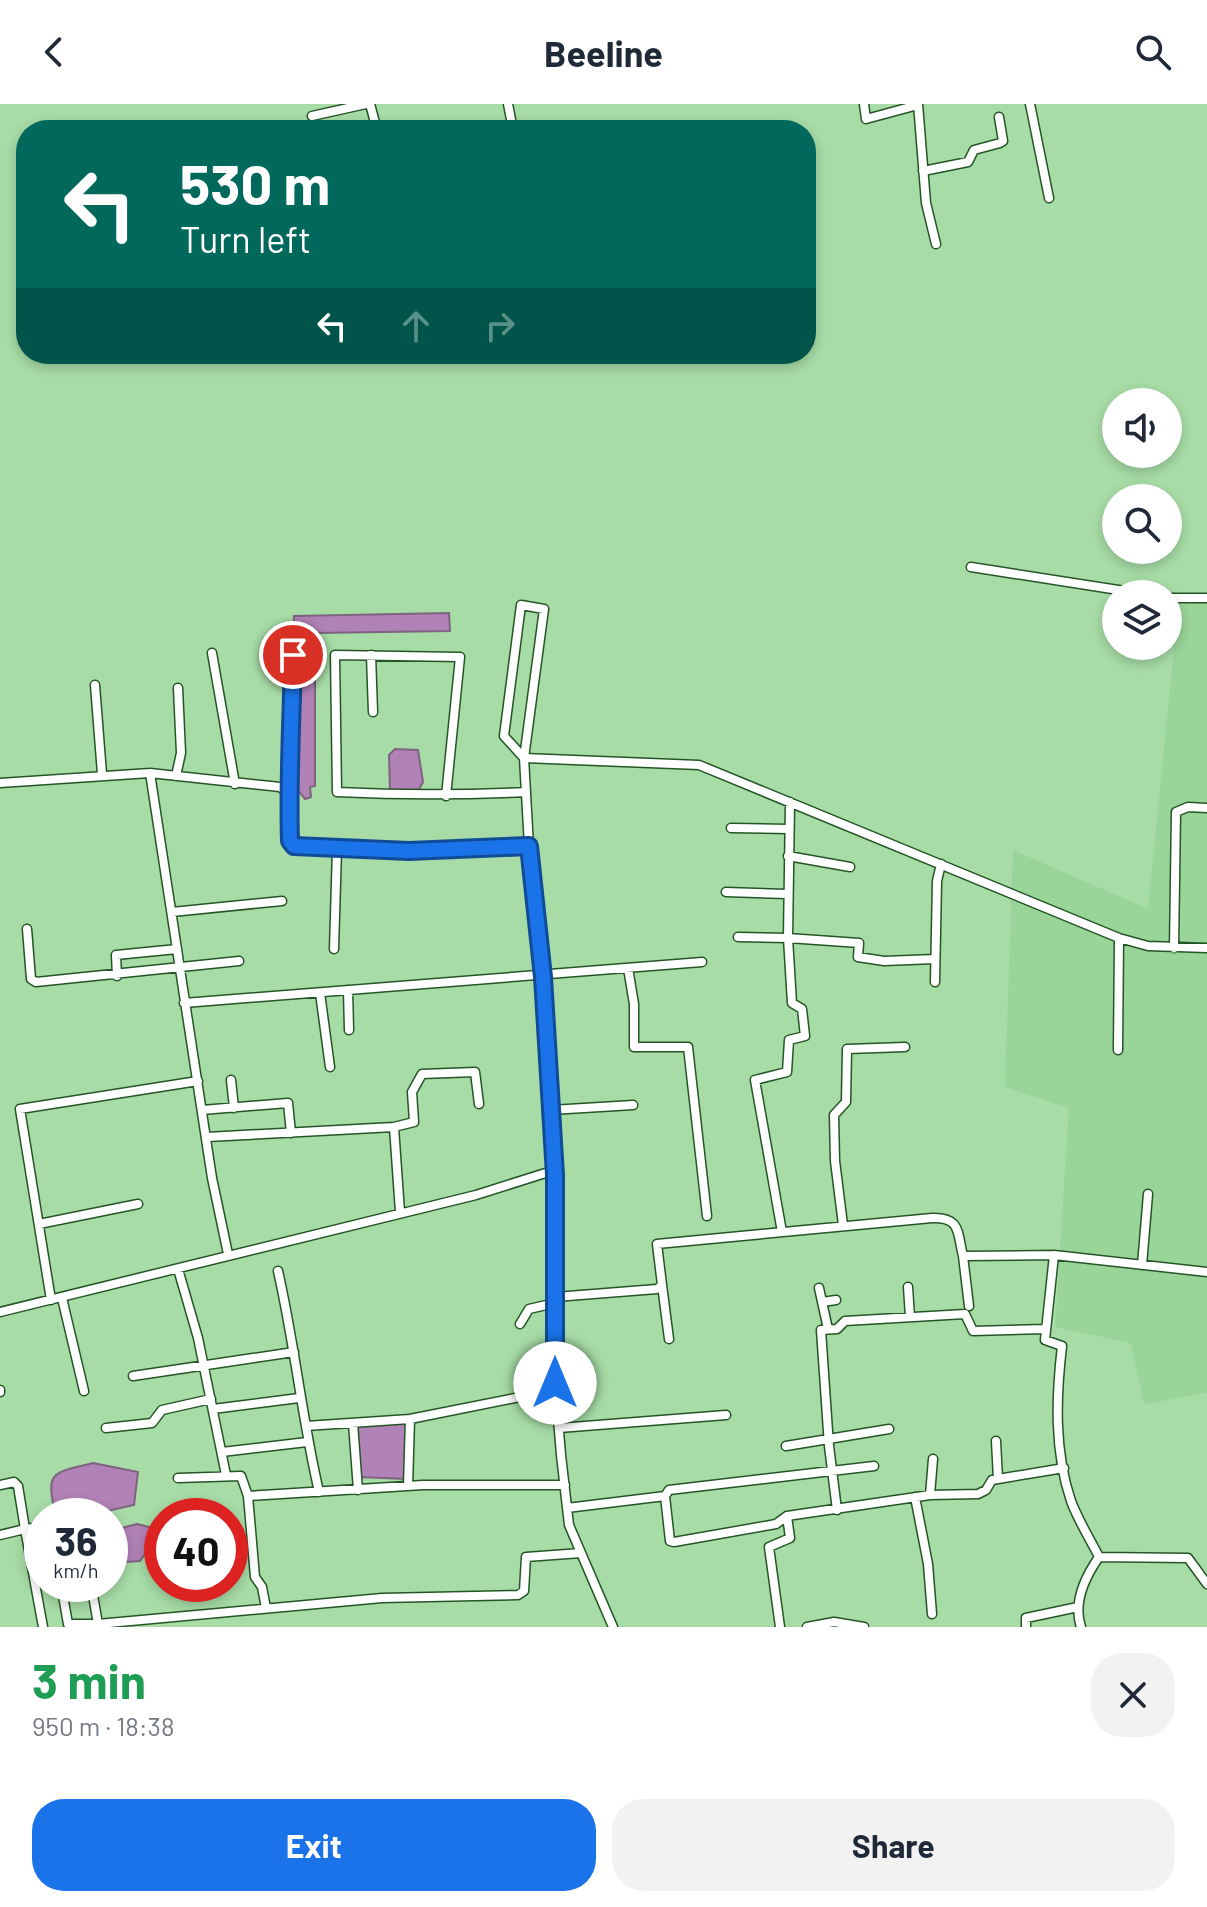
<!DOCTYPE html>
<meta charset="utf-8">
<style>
body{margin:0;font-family:Barlow,sans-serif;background:#f2f2f3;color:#1f2937;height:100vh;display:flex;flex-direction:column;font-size:30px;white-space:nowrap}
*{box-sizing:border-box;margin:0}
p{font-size:26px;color:#747a83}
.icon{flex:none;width:44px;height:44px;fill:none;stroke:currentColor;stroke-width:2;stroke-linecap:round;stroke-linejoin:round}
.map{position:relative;height:1523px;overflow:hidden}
.sheet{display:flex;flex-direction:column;background:#fff;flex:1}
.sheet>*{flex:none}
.guide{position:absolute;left:16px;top:16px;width:800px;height:244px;border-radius:32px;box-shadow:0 4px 12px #0003;background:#00695c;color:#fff;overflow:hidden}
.buttons{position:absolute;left:1102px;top:284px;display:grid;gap:16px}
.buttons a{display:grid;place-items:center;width:80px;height:80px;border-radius:50%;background:#fff;box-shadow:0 4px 12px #0003;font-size:40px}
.speed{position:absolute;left:24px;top:1394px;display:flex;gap:16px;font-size:40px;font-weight:700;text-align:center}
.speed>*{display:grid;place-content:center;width:104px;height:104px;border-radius:50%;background:#fff;box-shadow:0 4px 12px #0003;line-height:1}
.speed small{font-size:20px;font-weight:400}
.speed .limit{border:12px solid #d22;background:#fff;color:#111}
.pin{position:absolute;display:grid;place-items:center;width:68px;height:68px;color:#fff;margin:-34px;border:4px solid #fff;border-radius:50%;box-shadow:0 2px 8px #0007}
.me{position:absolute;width:88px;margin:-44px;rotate:0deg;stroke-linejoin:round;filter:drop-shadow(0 0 6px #0008)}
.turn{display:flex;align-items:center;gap:28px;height:168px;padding:0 32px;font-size:36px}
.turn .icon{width:104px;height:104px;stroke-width:2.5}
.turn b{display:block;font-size:56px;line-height:68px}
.lanes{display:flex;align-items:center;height:76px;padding:0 32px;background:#0003;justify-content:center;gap:40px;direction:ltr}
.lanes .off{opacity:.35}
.round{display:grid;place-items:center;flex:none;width:84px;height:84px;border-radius:32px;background:#f2f2f3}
.summary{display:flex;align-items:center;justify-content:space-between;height:136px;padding:0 32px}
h1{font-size:48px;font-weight:700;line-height:60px;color:#1e9e55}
.button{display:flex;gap:16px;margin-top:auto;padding:16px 32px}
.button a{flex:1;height:92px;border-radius:32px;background:#1a73e8;color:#fff;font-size:32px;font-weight:700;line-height:92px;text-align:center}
.button a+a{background:#f2f2f3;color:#1f2937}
header{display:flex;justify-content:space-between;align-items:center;height:104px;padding:0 32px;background:#fff;font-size:36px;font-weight:700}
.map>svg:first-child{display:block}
.built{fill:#99d498}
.water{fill:#b182b5;stroke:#7e6381;stroke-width:2}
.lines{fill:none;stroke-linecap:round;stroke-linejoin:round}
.minor-casing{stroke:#245526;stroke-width:11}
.minor{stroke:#fff;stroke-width:8}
.route-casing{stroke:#114b97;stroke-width:20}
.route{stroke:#1a73e8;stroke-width:14}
</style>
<header><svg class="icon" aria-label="back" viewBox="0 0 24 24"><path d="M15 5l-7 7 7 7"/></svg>Beeline<svg class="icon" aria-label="search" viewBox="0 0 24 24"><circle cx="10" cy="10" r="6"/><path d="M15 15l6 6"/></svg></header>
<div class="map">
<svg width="1207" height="1523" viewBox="0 0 1207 1523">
<rect width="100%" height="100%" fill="#a7dca6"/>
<!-- built -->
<path class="built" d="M 1179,492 L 1207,493 L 1207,1289 L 1144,1300 L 1131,1239 L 1055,1223 L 1069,1004 L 1005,983 L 1013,746 L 1148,805 Z"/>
<!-- water -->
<path class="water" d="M 449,509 L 450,527 L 315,529 L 315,682 L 310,683 L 311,693 L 305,695 L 292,679 L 294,512 Z
M 395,645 L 418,646 L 423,678 L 417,689 L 390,687 L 389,651 Z
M 407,1316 L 406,1375 L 358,1373 L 354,1319 Z
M 93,1359 L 138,1368 L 134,1401 L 85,1412 L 73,1407 L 55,1408 C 45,1366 54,1369 93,1359 Z
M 137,1420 L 153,1424 L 162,1421 L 162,1425 L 140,1457 L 110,1459 L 110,1427 Z"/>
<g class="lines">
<!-- minor casing -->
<g class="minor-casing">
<path id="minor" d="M 370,0 L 377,26
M 508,0 L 513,26
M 864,0 L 866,15 L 918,1
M 918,0 L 926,99 L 936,140
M 1030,0 L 1049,94
M 312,12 L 366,0
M 923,67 L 968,58 L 974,46 L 1000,39 L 1003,37 L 999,13
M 971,463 L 1144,490
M 1168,494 L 1207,494
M 521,501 L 544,505 L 524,654 L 504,632 Z
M 212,549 L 235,680
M 371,551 L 373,608
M 95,581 L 102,670
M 150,669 L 212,1074 L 228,1150
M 176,672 L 181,649 L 178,584
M 0,679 L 150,669 L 280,683 L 288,689 L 290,737 L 294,742 L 409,747 L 529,742
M 288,689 L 291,666 L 293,526
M 446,692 L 460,553 L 335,551 L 337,688 C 400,691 462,691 526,688
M 790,698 L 788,834 L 859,839 L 858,853 L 884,857 L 935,855
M 731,724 L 789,725
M 788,752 L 850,763
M 726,788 L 787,790
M 172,808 L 282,797
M 27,825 L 31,875 L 36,878 L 239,857
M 738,833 L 788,834 L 792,899 L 802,905 L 805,932 L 789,936 L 787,968 L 755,976 L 782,1128
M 1174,844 L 1176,708 L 1188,703 L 1207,704
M 334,845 L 337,745
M 628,864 L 634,900 L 634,943 L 688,943 L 707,1112
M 117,872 L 116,851 L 177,845
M 935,878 L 937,777 L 941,760
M 348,886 L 349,926
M 320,889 L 330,963
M 184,899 L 702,858
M 1118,946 L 1119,834
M 231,976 L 234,1004
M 202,1006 L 288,999 L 291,1029
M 551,1006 L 633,1001
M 394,1023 L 414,1018 L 412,988 L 422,970 L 475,968 L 479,1000
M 207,1033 L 394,1023 L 400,1108
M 39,1120 L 138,1100
M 843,1121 L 835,1057 L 834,1011 L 846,998 L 847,945 L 905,943
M 1054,1151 L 1045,1236 L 1062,1242 C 1056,1293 1054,1347 1071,1397 C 1078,1416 1090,1435 1099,1453
M 963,1152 L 969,1202
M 1142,1161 L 1148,1090
M 178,1165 L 198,1234 L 226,1371
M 278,1167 C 295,1242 302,1315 319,1388
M 662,1181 L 669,1235
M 908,1183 L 910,1213
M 819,1184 L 828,1225
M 555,1193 L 657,1185 L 662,1181 L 657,1140 L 932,1114 C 961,1113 957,1128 963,1152 L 1054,1151 L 1207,1168
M 62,1194 L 84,1287
M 51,1196 L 20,1005 L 198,977
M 822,1198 L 836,1196
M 0,1208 L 476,1091 L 555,1066
M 520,1220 L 529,1205 L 555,1199
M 133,1272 L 294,1248
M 0,1286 L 0,1288
M 213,1305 L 299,1294
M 353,1319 L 358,1386
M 306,1322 L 410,1315 L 555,1286
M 106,1324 L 152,1319 L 162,1306 L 211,1295
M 559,1324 L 726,1311
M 996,1337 L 998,1375
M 786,1342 L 889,1325
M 222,1348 L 307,1338
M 178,1374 L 241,1372 L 248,1392
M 0,1381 L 14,1378 L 18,1382 L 25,1425 L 42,1423
M 408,1382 L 410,1315
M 930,1391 L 933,1355
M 665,1392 L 669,1386 L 874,1362
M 915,1393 L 928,1460 L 932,1510
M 567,1404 L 665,1392 L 670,1437 L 674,1438 L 776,1420 L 787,1412 L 930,1391 L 978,1390 L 986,1386 L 992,1376 L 1064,1364
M 837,1406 L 829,1342 L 821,1226 L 837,1225 L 845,1217 L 965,1210 L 973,1227 L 1046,1225
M 0,1431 L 25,1425 L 43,1523
M 1099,1453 L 1188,1454 L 1207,1480
M 61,1480 L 68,1520 L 98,1520 L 382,1494 L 518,1491 L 524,1487 L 526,1453 L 581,1449
M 91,1480 L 98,1520
M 266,1504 L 262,1483 L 255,1473 L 248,1392 L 423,1381 L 565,1381
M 613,1523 L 569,1421 L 561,1351 L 555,1279 L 555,1071 L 543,873 L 529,742 L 524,654 L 699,661 L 1119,834 L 1148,842 L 1207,844
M 780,1523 L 769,1443 L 790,1434 L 787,1412
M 807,1523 L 834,1518 L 864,1523
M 1026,1523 L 1026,1514 L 1078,1503
M 1081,1523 C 1073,1499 1085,1473 1099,1453"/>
</g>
<!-- minor -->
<use href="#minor" class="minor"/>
</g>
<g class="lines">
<!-- route casing -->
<g class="route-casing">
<path id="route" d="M 293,551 C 292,613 288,675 290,737 L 294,742 L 409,747 L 529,742 L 543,873 L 555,1071 L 555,1279"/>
</g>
<!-- route -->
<use href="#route" class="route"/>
</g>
</svg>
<div class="buttons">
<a><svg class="icon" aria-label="sound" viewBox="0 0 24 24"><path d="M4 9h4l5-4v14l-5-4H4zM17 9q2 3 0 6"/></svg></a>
<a><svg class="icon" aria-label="search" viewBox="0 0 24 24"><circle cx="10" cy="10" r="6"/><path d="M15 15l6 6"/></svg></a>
<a><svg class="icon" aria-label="layers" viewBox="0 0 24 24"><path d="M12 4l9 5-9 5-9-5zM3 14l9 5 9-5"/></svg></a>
</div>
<div class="speed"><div>36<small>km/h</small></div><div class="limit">40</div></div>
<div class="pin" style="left:293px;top:551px;background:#d93025"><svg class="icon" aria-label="arrive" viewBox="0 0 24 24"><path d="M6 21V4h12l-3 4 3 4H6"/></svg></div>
<svg class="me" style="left:555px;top:1279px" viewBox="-20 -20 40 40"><circle r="19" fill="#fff"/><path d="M0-13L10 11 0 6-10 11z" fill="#1a73e8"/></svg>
<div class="guide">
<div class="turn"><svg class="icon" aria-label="left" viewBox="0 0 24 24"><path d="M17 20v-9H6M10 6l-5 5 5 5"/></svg><div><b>530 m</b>Turn left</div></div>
<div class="lanes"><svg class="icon" aria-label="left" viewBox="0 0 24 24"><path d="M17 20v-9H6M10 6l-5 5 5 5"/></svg><svg class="icon off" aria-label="ahead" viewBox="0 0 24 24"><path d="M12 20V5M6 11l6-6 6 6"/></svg><svg class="icon off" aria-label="right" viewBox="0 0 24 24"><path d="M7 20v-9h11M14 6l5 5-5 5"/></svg></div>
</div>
</div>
<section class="sheet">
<div class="summary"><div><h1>3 min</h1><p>950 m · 18:38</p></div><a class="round"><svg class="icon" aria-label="close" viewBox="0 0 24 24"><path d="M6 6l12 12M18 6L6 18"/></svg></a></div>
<div class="button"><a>Exit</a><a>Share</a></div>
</section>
